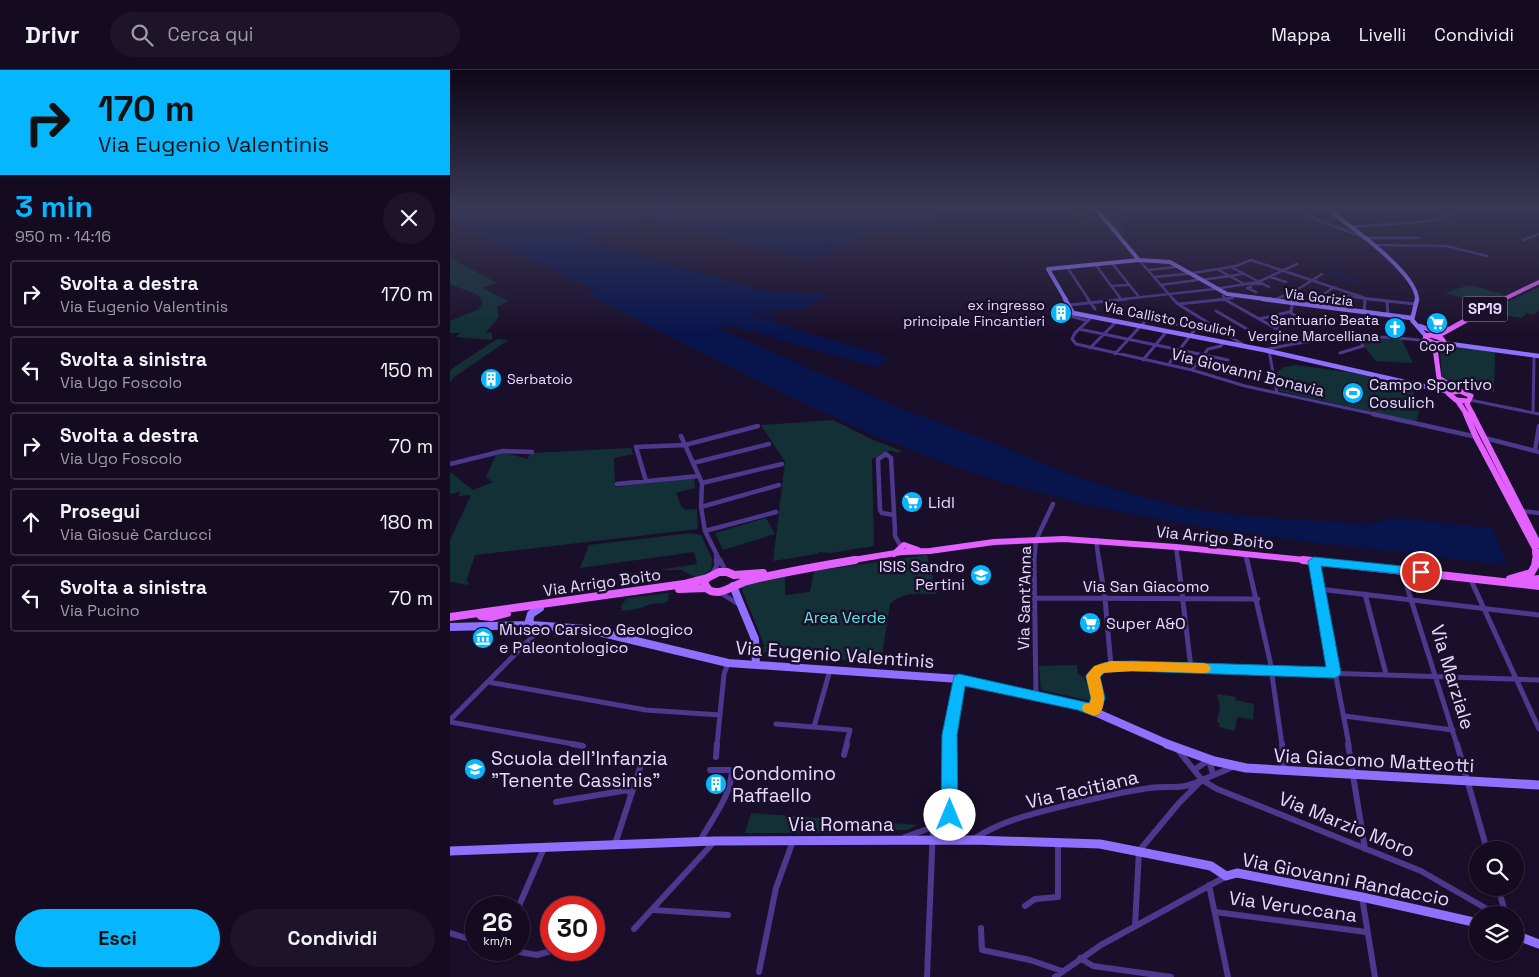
<!DOCTYPE html>
<html lang="it">
<meta charset="utf-8">
<style>
body{margin:0;font-family:"Space Grotesk",sans-serif;background:#1d1429;color:#f1f3f6;height:100vh;display:flex;flex-direction:column;font-size:19px;white-space:nowrap}
*{box-sizing:border-box;margin:0}
p{font-size:16px;color:#9d9ba5}
.icon{flex:none;width:28px;height:28px;fill:none;stroke:currentColor;stroke-width:2;stroke-linecap:round;stroke-linejoin:round}
.map{position:relative;flex:1;overflow:hidden}
.sheet{display:flex;flex-direction:column;background:#140b20;width:450px}
.sheet>*{flex:none}
.banner{background:#06b6ff;color:#111;overflow:hidden}
.controls{position:absolute;left:1019px;top:771px;display:grid;gap:10px}
.controls a{display:grid;place-items:center;width:55px;height:55px;border-radius:50%;background:#140b20;box-shadow:0 1px 4px #0004,0 0 0 1px #332b3e;font-size:25px}
.speed{position:absolute;left:15px;top:826px;display:flex;gap:10px;font-size:25px;font-weight:700;text-align:center}
.speed>*{display:grid;place-content:center;width:65px;height:65px;border-radius:50%;background:#140b20;box-shadow:0 1px 4px #0004,0 0 0 1px #332b3e;line-height:1}
.speed small{font-size:12px;font-weight:400}
.speed .limit{border:8px solid #d22;background:#fff;color:#111}
.pin{position:absolute;display:grid;place-items:center;width:42px;height:42px;color:#fff;margin:-21px;border:2px solid #fff;border-radius:50%;box-shadow:0 1px 5px #0007}
.me{position:absolute;width:55px;margin:-28px;rotate:0deg;stroke-linejoin:round;filter:drop-shadow(0 0 4px #0008)}
.turn{display:flex;align-items:center;gap:18px;height:105px;padding:0 15px;font-size:22px}
.turn .icon{width:65px;height:65px;stroke-width:2.5}
.turn b{display:block;font-size:35px;line-height:42px}
.round{display:grid;place-items:center;flex:none;width:52px;height:52px;border-radius:26px;background:#1d1429}
.headline{display:flex;align-items:center;justify-content:space-between;height:85px;padding:0 15px}
h1{font-size:30px;font-weight:700;line-height:38px;color:#06b6ff}
.action{display:flex;gap:10px;margin-top:auto;padding:10px 15px}
.action a{flex:1;height:58px;border-radius:30px;background:#06b6ff;color:#111;font-size:20px;font-weight:700;line-height:58px;text-align:center}
.action a+a{background:#1d1429;color:#f1f3f6}
ul{padding:0;list-style:none}
li{display:flex;align-items:center;gap:15px;height:68px;margin:0 10px 8px;padding:0 5px;border:2px solid #332b3e;border-radius:5px}
li div{flex:1}
li b{display:block;font-size:19px}
li em{font-style:normal}
header{display:flex;align-items:center;gap:30px;box-sizing:border-box;height:70px;padding:0 25px;background:#140b20;border-bottom:1px solid #332b3e}
header strong{font-size:24px}
nav{display:flex;gap:28px;margin-inline-start:auto;font-size:18px}
.search{width:350px;height:45px;background:#1d1429;display:flex;align-items:center;gap:12px;box-sizing:border-box;padding:0 18px;border-radius:28px;color:#9d9ba5;font-size:19px}
main{display:flex;flex:1;min-height:0}
.map>svg:first-child{display:block}
.green{fill:#123036}
.water{fill:#08144c}
.lines{fill:none;stroke-linecap:round;stroke-linejoin:round}
.canal{stroke:#08144c;stroke-width:3}
.street-far4{stroke:#4c388c;stroke-width:2.5}
.street-far3{stroke:#4c388c;stroke-width:3}
.street-far2{stroke:#4c388c;stroke-width:4.5}
.street-far1{stroke:#4c388c;stroke-width:5}
.street{stroke:#4c388c;stroke-width:6}
.secondary-far3{stroke:#9071ff;stroke-width:4}
.secondary-far2{stroke:#9071ff;stroke-width:4.5}
.secondary-far1{stroke:#9071ff;stroke-width:8}
.secondary{stroke:#9071ff;stroke-width:9}
.primary-far3{stroke:#e261ff;stroke-width:4}
.primary-far2{stroke:#e261ff;stroke-width:5}
.primary-far1{stroke:#e261ff;stroke-width:6}
.primary{stroke:#e261ff;stroke-width:8}
.rail{stroke:#06b6ff;stroke-width:1;stroke-dasharray:4.5 4;stroke-linecap:butt}
.route{fill:#06b6ff;stroke:#0476a6}
.slow{fill:#f59e0b}
.labels{text-anchor:middle;stroke-width:5;stroke-linejoin:round;paint-order:stroke}
.far-street-label{font-size:14px;fill:#e5daff;stroke:#1a0f2b}
.far-poi-label{font-size:14px;fill:#e5daff;stroke:#1a0f2b;text-anchor:end}
.shield{fill:#1a0f2b;stroke:#a89dbf;stroke-width:1}
.shield-label{font-size:15px;font-weight:bold;fill:#e5daff}
.street-label{font-size:16px;fill:#e5daff;stroke:#1a0f2b}
.poi-label{font-size:16px;fill:#e5daff;stroke:#1a0f2b;text-anchor:start}
.park-label{font-size:16px;fill:#5ee6df;stroke:#1a0f2b}
.near-street-label{font-size:19px;fill:#e5daff;stroke:#1a0f2b}
.near-poi-label{font-size:19px;fill:#e5daff;stroke:#1a0f2b;text-anchor:start}
</style>
<header>
<strong>Drivr</strong>
<div class="search"><svg class="icon" aria-label="search" viewBox="0 0 24 24"><circle cx="10" cy="10" r="6"/><path d="M15 15l6 6"/></svg>Cerca qui</div>
<nav><a>Mappa</a><a>Livelli</a><a>Condividi</a></nav>
</header>
<main>
<section class="sheet">
<div class="banner">
<div class="turn"><svg class="icon" aria-label="right" viewBox="0 0 24 24"><path d="M7 20v-9h11M14 6l5 5-5 5"/></svg><div><b>170 m</b>Via Eugenio Valentinis</div></div>
</div>
<div class="headline"><div><h1>3 min</h1><p>950 m · 14:16</p></div><a class="round"><svg class="icon" aria-label="close" viewBox="0 0 24 24"><path d="M6 6l12 12M18 6L6 18"/></svg></a></div>
<ul>
<li><svg class="icon" aria-label="right" viewBox="0 0 24 24"><path d="M7 20v-9h11M14 6l5 5-5 5"/></svg><div><b>Svolta a destra</b><p>Via Eugenio Valentinis</p></div><em>170 m</em></li>
<li><svg class="icon" aria-label="left" viewBox="0 0 24 24"><path d="M17 20v-9H6M10 6l-5 5 5 5"/></svg><div><b>Svolta a sinistra</b><p>Via Ugo Foscolo</p></div><em>150 m</em></li>
<li><svg class="icon" aria-label="right" viewBox="0 0 24 24"><path d="M7 20v-9h11M14 6l5 5-5 5"/></svg><div><b>Svolta a destra</b><p>Via Ugo Foscolo</p></div><em>70 m</em></li>
<li><svg class="icon" aria-label="ahead" viewBox="0 0 24 24"><path d="M12 20V5M6 11l6-6 6 6"/></svg><div><b>Prosegui</b><p>Via Giosuè Carducci</p></div><em>180 m</em></li>
<li><svg class="icon" aria-label="left" viewBox="0 0 24 24"><path d="M17 20v-9H6M10 6l-5 5 5 5"/></svg><div><b>Svolta a sinistra</b><p>Via Pucino</p></div><em>70 m</em></li>
</ul>
<div class="action"><a>Esci</a><a>Condividi</a></div>
</section>
<div class="map">
<svg width="1089" height="907" viewBox="0 0 1089 907">
<rect width="100%" height="100%" fill="#1a0f2b"/>
<!-- green -->
<path class="green" d="M 584,138 L 644,138 L 650,150 L 585,138 Z
M 649,138 C 660,138 666,137 674,145 L 671,152 L 675,165 L 670,165 Z
M 0,188 L 47,213 L 33,218 L 58,231 L 47,237 L 49,247 L 36,262 L 42,263 L 42,269 L 40,270 L 6,267 L 10,263 L 0,263 L 0,251 L 29,239 L 33,232 L 28,225 L 0,214 Z
M 1019,215 L 1057,225 L 1042,231 L 1038,235 L 995,223 Z
M 1089,217 L 1089,240 L 1084,245 L 1077,243 L 1072,248 L 1054,245 L 1057,240 L 1047,237 Z
M 911,267 L 952,270 L 963,293 L 926,291 L 915,278 Z
M 47,269 L 58,270 L 3,308 L 0,313 L 0,300 Z
M 997,274 L 1045,282 L 1044,322 L 999,314 L 992,308 L 990,279 L 991,275 Z
M 846,295 L 904,303 L 965,317 L 963,323 C 974,334 970,338 966,352 L 830,321 L 827,302 L 834,297 Z
M 383,350 L 423,370 L 452,381 L 448,383 L 440,380 L 422,389 L 424,476 L 381,483 L 370,482 L 367,484 L 323,491 L 335,392 L 311,355 Z
M 181,378 L 183,384 L 164,388 L 165,417 L 244,408 L 245,418 L 226,423 L 231,436 L 235,440 L 247,439 L 248,459 L 25,485 L 16,512 L 19,512 L 18,515 L 0,512 L 0,470 L 21,425 L 9,426 L 10,422 L 0,424 L 0,402 L 23,420 L 43,412 L 36,407 L 46,385 L 56,383 L 77,389 L 81,383 Z
M 316,448 L 325,464 L 273,480 L 265,463 Z
M 241,463 L 251,465 L 262,489 L 261,500 L 247,508 L 231,500 L 209,500 L 247,494 L 244,482 L 130,498 L 139,475 Z
M 477,485 L 487,524 C 470,524 453,521 440,534 L 431,592 L 340,587 L 343,579 L 328,578 L 313,583 L 311,577 L 315,577 L 292,520 L 294,514 L 335,505 L 335,525 L 360,522 L 364,501 Z
M 219,523 L 218,531 C 212,535 205,532 198,535 C 189,539 181,540 170,541 L 173,538 L 170,537 L 177,528 Z
M 627,595 L 628,604 L 635,608 L 634,610 C 641,614 643,623 641,631 L 591,620 L 589,596 Z
M 767,624 L 786,627 L 785,630 L 804,634 L 803,650 L 787,647 L 785,661 L 769,657 L 770,653 L 767,652 L 770,637 Z
M 301,743 L 468,755 L 457,760 L 442,760 L 442,763 L 295,763 Z"/>
<!-- water -->
<path class="water" d="M 0,138 L 489,138 L 491,139 L 490,144 L 483,146 L 485,148 L 448,162 L 419,160 L 396,173 L 402,176 L 394,179 L 375,173 L 371,175 L 391,180 L 378,186 L 366,183 L 357,189 L 198,147 L 134,169 L 310,220 L 380,225 L 350,240 L 308,238 L 326,244 L 321,247 L 303,242 L 300,244 L 328,252 L 325,254 L 342,256 L 338,258 L 432,284 L 430,286 L 439,288 L 427,297 L 421,296 L 279,255 L 268,258 L 449,338 L 529,367 L 621,405 L 677,423 L 739,438 L 791,446 L 919,454 L 944,448 L 1042,458 L 1058,495 L 983,487 L 983,490 L 979,489 L 977,485 C 815,468 643,448 487,390 C 367,346 251,281 136,224 L 145,220 L 0,150 Z"/>
<g class="lines">
<!-- canal -->
<path class="canal" d="M 876,198 L 906,214"/>
<!-- street-far4 -->
<path class="street-far4" d="M 843,138 L 872,152 L 911,166
M 900,157 L 981,151 L 1024,138
M 914,168 L 969,168
M 1073,170 L 1089,164
M 922,175 L 996,176 L 1037,186
M 689,190 L 724,230
M 662,193 L 689,227
M 645,194 L 671,229
M 617,197 L 639,230
M 781,197 L 819,217
M 767,199 L 794,214 L 811,214
M 698,200 L 726,197
M 737,204 L 786,196 L 801,190 L 915,228
M 704,207 L 736,204
M 820,207 L 836,212
M 752,210 L 793,204
M 710,215 L 747,210
M 661,216 L 679,215
M 801,217 L 797,218 L 806,222
M 773,226 L 776,230
M 895,226 L 929,230
M 665,230 L 765,219 L 808,212 L 847,194
M 766,230 L 783,228
M 824,230 L 845,221 L 872,204
M 865,230 L 884,217
M 889,230 L 896,225
M 915,230 L 915,228"/>
<!-- street-far3 -->
<path class="street-far3" d="M 638,229 L 645,239
M 723,229 L 728,234 L 797,277
M 774,229 L 848,271
M 919,229 L 965,234
M 824,230 L 827,229
M 937,231 L 938,245
M 729,234 L 777,229
M 619,235 L 677,229
M 858,235 L 867,229
M 886,239 L 891,229
M 766,241 L 814,269 L 836,264
M 839,242 L 841,242 L 842,235
M 914,242 L 915,229
M 623,243 L 617,245 L 638,251
M 643,246 L 625,263 L 622,269 L 626,274 L 742,300 L 795,316 L 929,345
M 704,248 L 722,247
M 700,249 L 746,258 L 761,255
M 809,249 L 839,242
M 824,257 L 853,250 L 839,242
M 629,259 L 778,290
M 640,278 L 667,251
M 814,280 C 868,267 921,263 976,271
M 819,281 L 827,323
M 890,283 L 913,276 L 908,265
M 665,284 L 698,248 L 691,241
M 693,290 L 717,261
M 718,295 L 746,258
M 742,300 L 758,279 L 771,276 L 773,273
M 1020,330 L 1089,344
M 1083,343 L 1084,286"/>
<!-- street-far2 -->
<path class="street-far2" d="M 923,344 L 1027,367
M 231,366 L 252,413 L 251,437 L 255,461 L 270,491
M 1035,368 L 1089,382
M 1085,381 L 1089,356
M 243,393 L 319,374
M 0,394 L 53,381 L 82,382
M 196,411 L 186,377 L 235,375 L 308,356
M 252,413 L 332,394
M 167,414 L 249,406
M 251,437 L 329,415
M 1071,441 L 1089,443
M 444,445 L 432,443 L 430,440 L 428,389 L 436,384 L 441,388 L 445,461 L 445,466 L 451,477
M 255,461 L 326,442
M 646,470 L 649,491
M 726,477 L 728,491
M 795,484 L 797,491
M 266,485 L 267,491
M 584,491 L 586,470 L 603,434"/>
<!-- street-far1 -->
<path class="street-far1" d="M 270,490 L 276,502
M 584,490 L 586,625
M 649,490 L 655,529 L 661,596
M 728,490 L 741,598
M 797,490 L 820,591 L 832,675
M 864,491 L 899,675
M 952,501 L 1007,675
M 263,503 L 267,495 L 266,490
M 1020,508 L 1089,659
M 869,519 L 1089,545
M 271,523 L 290,535
M 915,524 L 936,604
M 584,528 L 808,529
M 38,612 L 196,640 L 270,645
M 644,640 L 648,628 L 643,607 L 649,599 L 661,596 L 1089,610
M 894,646 L 1003,660
M 0,650 L 94,555
M 0,652 L 129,675
M 326,654 L 400,660 L 396,675
M 364,657 L 380,600
M 267,675 L 274,604 L 278,593
M 500,675 L 509,609"/>
<!-- street -->
<path class="street" d="M 122,674 L 133,676
M 832,674 L 834,701
M 898,674 L 915,779
M 1007,674 L 1037,780
M 728,680 L 752,710 L 767,719 L 971,801 L 1037,839 L 1040,845
M 394,685 L 397,674
M 266,687 L 267,674
M 744,700 L 759,690 L 763,704
M 106,732 L 178,720 L 181,725
M 455,767 L 483,757
M 524,769 C 553,749 591,742 625,733 C 649,728 675,721 700,718 C 722,715 730,721 752,710
M 250,771 C 262,748 281,727 282,700 L 260,700
M 165,774 L 190,698
M 759,815 L 778,907
M 1048,818 L 1056,845
M 912,827 L 925,907
M 575,836 L 585,829 L 608,827 L 608,773
M 68,838 L 94,778
M 1037,839 L 1055,842
M 204,840 L 278,845
M 765,842 L 916,862
M 685,856 L 689,781 L 729,733 L 752,710 L 783,697
M 531,858 L 532,880 L 580,890 L 612,901
M 184,859 L 264,772
M 0,863 L 26,871
M 58,880 L 87,885 L 104,880
M 630,888 L 643,896 L 721,907
M 309,902 L 326,818 L 343,771
M 477,907 L 483,757 L 495,752 L 499,745 L 500,674
M 605,907 L 651,875 L 775,807"/>
<!-- secondary-far3 -->
<path class="secondary-far3" d="M 645,138 L 689,190
M 876,138 C 897,154 968,203 967,230
M 616,230 L 598,199 L 689,190 L 720,192 L 777,224 L 823,230"/>
<!-- secondary-far2 -->
<path class="secondary-far2" d="M 615,229 L 623,243 L 814,280 L 999,322
M 813,229 L 962,248
M 967,229 L 962,250 L 976,266
M 970,256 L 983,261 L 998,259
M 993,273 L 1089,286"/>
<!-- secondary-far1 -->
<path class="secondary-far1" d="M 283,516 L 305,569 L 306,595
M 82,555 L 79,551 L 81,544 L 90,538
M 0,557 L 82,555 L 136,559 L 278,593 L 509,609 L 629,635 L 720,675"/>
<!-- secondary -->
<path class="secondary" d="M 717,674 L 764,691 L 796,698 L 1089,715
M 0,781 L 264,771 L 523,770 L 650,774 L 761,796 L 776,806 L 787,803 L 912,827 L 1028,853
M 1065,865 L 1089,874"/>
<!-- primary-far3 -->
<path class="primary-far3" d="M 1052,230 L 1089,212"/>
<!-- primary-far2 -->
<path class="primary-far2" d="M 981,265 L 991,268 L 994,272 L 986,274 L 975,269 L 976,266 Z
M 984,266 L 993,263 L 1054,229
M 980,272 L 985,278 L 989,308 L 1007,320
M 1007,330 L 1017,345
M 1018,331 L 1006,330 L 998,323 L 1010,321 L 1021,326 L 1017,334 L 1023,345"/>
<!-- primary-far1 -->
<path class="primary-far1" d="M 1016,344 L 1026,367 L 1089,486
M 1022,344 L 1089,475
M 1085,482 L 1086,491
M 444,484 L 454,475 L 468,480
M 397,491 L 452,482 L 480,481 L 544,472 L 614,469 L 726,477 L 865,491"/>
<!-- primary -->
<path class="primary" d="M 853,490 L 1089,516
M 257,508 L 254,512 C 257,520 260,522 268,522 C 274,522 289,513 297,511 C 333,502 369,496 405,490
M 1060,509 L 1081,503 L 1085,496 L 1086,490
M 1074,511 L 1089,509
M 229,519 L 256,518
M 31,546 L 42,547 L 57,543
M 0,547 L 234,514 L 257,508 L 269,502 L 277,502 L 284,505 L 313,503"/>
<!-- rail -->
<path class="rail" d="M 870,138 L 943,138
M 607,216 L 609,221"/>
</g>
<!-- sky -->
<linearGradient id="sky" x2="0" y2="1"><stop stop-color="#0e0818"/><stop offset="0.52" stop-color="#383755"/><stop offset="1" stop-color="#383755" stop-opacity="0"/></linearGradient>
<rect width="1089" height="265" fill="url(#sky)"/>
<!-- route -->
<path class="route" d="M 864,487 L 971,498 L 977,502 L 971,506 L 871,496 L 891,603 L 889,606 L 884,608 L 682,601 L 655,602 L 650,607 L 655,628 L 650,644 L 644,646 L 628,640 L 515,616 L 507,665 L 508,745 L 505,750 L 500,752 L 494,750 L 491,745 L 492,665 L 504,606 L 509,604 L 639,633 L 641,628 L 636,606 C 646,589 664,592 682,591 L 876,597 L 858,491 Z"/>
<!-- slow -->
<path class="slow" d="M 661,591 L 754,593 L 759,595 L 761,598 L 759,602 L 754,603 L 682,601 L 653,603 L 650,607 C 653,621 657,631 650,644 L 644,646 L 634,642 L 632,638 L 634,634 L 640,633 L 641,628 L 636,606 L 644,596 Z"/>
<!-- icons -->
<defs>
<g id="building-disc" transform="scale(1.125)"><circle r="9.5" fill="#06b6ff" stroke="#1a0f2b"/><path d="M-4-6H4V6H1V3H-1V6H-4ZM-2.5-4.3h1.7v1.8h-1.7ZM.8-4.3h1.7v1.8H.8ZM-2.5-1h1.7V.8h-1.7ZM.8-1h1.7V.8H.8Z" fill="#fff"/></g>
<g id="supermarket-disc" transform="scale(1.125)"><circle r="9.5" fill="#06b6ff" stroke="#1a0f2b"/><path d="M-6-5.5h2.5l.6 2H6L4.5 2H-2.5L-4.4-4H-6ZM-1.5 3.2a1.3 1.3 0 1 0 .1 0ZM3 3.2a1.3 1.3 0 1 0 .1 0Z" fill="#fff"/></g>
<g id="church-disc" transform="scale(1.125)"><circle r="9.5" fill="#06b6ff" stroke="#1a0f2b"/><path d="M-1.2-6h2.4v3.5h3.3v2.4h-3.3V6h-2.4V-.1h-3.3v-2.4h3.3Z" fill="#fff"/></g>
<g id="stadium-disc" transform="scale(1.125)"><circle r="9.5" fill="#06b6ff" stroke="#1a0f2b"/><path d="M0-5a6.5 5 0 1 0 0 10a6.5 5 0 1 0 0-10ZM-3.5-1.8h7v3.6h-7Z" fill="#fff"/></g>
<g id="school-disc" transform="scale(1.125)"><circle r="9.5" fill="#06b6ff" stroke="#1a0f2b"/><path d="M0-5L7-2L0 1L-7-2ZM-4 1L0 2.5L4 1V4Q0 6-4 4Z" fill="#fff"/></g>
<g id="museum-disc" transform="scale(1.125)"><circle r="9.5" fill="#06b6ff" stroke="#1a0f2b"/><path d="M0-6L6-3V-2H-6V-3ZM-5-1h2V3h-2ZM-1-1h2V3h-2ZM3-1h2V3H3ZM-6 4H6V6H-6Z" fill="#fff"/></g>
</defs>
<g fill-rule="evenodd">
<use href="#building-disc" x="611" y="243"/>
<use href="#supermarket-disc" x="987" y="253"/>
<use href="#church-disc" x="945" y="258"/>
<use href="#building-disc" x="41" y="309"/>
<use href="#stadium-disc" x="903" y="323"/>
<use href="#supermarket-disc" x="462" y="432"/>
<use href="#school-disc" x="531" y="505"/>
<use href="#supermarket-disc" x="640" y="553"/>
<use href="#museum-disc" x="33" y="568"/>
<use href="#school-disc" x="25" y="699"/>
<use href="#building-disc" x="266" y="714"/>
</g>
<g class="labels">
<!-- far-street labels -->
<g class="far-street-label">
<text transform="translate(869 227) rotate(7)" y="5">Via Gorizia</text>
<text transform="translate(720 249) rotate(11)" y="5">Via Callisto Cosulich</text>
</g>
<!-- far-poi labels -->
<g class="far-poi-label">
<text x="595" y="240">ex ingresso<tspan x="595" dy="16">principale Fincantieri</tspan></text>
<text x="929" y="255">Santuario Beata<tspan x="929" dy="16">Vergine Marcelliana</tspan></text>
<text x="987" y="281" text-anchor="middle">Coop</text>
<text x="57" y="314" text-anchor="start">Serbatoio</text>
</g>
<!-- shield labels -->
<rect class="shield" x="1012.5" y="226.5" width="45" height="25" rx="4"/>
<g class="shield-label">
<text x="1035" y="244">SP19</text>
</g>
<!-- street labels -->
<g class="street-label">
<text transform="translate(798 302) rotate(14)" y="6">Via Giovanni Bonavia</text>
<text transform="translate(765 467) rotate(6)" y="6">Via Arrigo Boito</text>
<text transform="translate(152 512) rotate(-8)" y="6">Via Arrigo Boito</text>
<text x="696" y="522">Via San Giacomo</text>
<text transform="translate(574 528) rotate(-89)" y="6">Via Sant'Anna</text>
</g>
<!-- poi labels -->
<g class="poi-label">
<text x="919" y="320">Campo Sportivo<tspan x="919" dy="18">Cosulich</tspan></text>
<text x="478" y="438">Lidl</text>
<text x="515" y="502" text-anchor="end">ISIS Sandro<tspan x="515" dy="18">Pertini</tspan></text>
<text x="656" y="559">Super A&amp;O</text>
<text x="49" y="565">Museo Carsico Geologico<tspan x="49" dy="18">e Paleontologico</tspan></text>
</g>
<!-- park labels -->
<g class="park-label">
<text x="395" y="553">Area Verde</text>
</g>
<!-- near-street labels -->
<g class="near-street-label">
<text transform="translate(385 584) rotate(4)" y="7">Via Eugenio Valentinis</text>
<text transform="translate(1003 607) rotate(73)" y="7">Via Marziale</text>
<text transform="translate(924 690) rotate(3)" y="7">Via Giacomo Matteotti</text>
<text transform="translate(632 719) rotate(-13)" y="7">Via Tacitiana</text>
<text x="391" y="761">Via Romana</text>
<text transform="translate(897 754) rotate(22)" y="7">Via Marzio Moro</text>
<text transform="translate(896 809) rotate(11)" y="7">Via Giovanni Randaccio</text>
<text transform="translate(843 836) rotate(8)" y="7">Via Veruccana</text>
</g>
<!-- near-poi labels -->
<g class="near-poi-label">
<text x="41" y="695">Scuola dell'Infanzia<tspan x="41" dy="22">"Tenente Cassinis"</tspan></text>
<text x="282" y="710">Condomino<tspan x="282" dy="22">Raffaello</tspan></text>
</g>
</g>
</svg>
<div class="controls">
<a><svg class="icon" aria-label="search" viewBox="0 0 24 24"><circle cx="10" cy="10" r="6"/><path d="M15 15l6 6"/></svg></a>
<a><svg class="icon" aria-label="layers" viewBox="0 0 24 24"><path d="M12 4l9 5-9 5-9-5zM3 14l9 5 9-5"/></svg></a>
</div>
<div class="speed"><div>26<small>km/h</small></div><div class="limit">30</div></div>
<div class="pin" style="left:971px;top:502px;background:#d93025"><svg class="icon" aria-label="arrive" viewBox="0 0 24 24"><path d="M6 21V4h12l-3 4 3 4H6"/></svg></div>
<svg class="me" style="left:500px;top:745px" viewBox="-20 -20 40 40"><circle r="19" fill="#fff"/><path d="M0-13L10 11 0 6-10 11z" fill="#06b6ff"/></svg>
</div>
</main>
